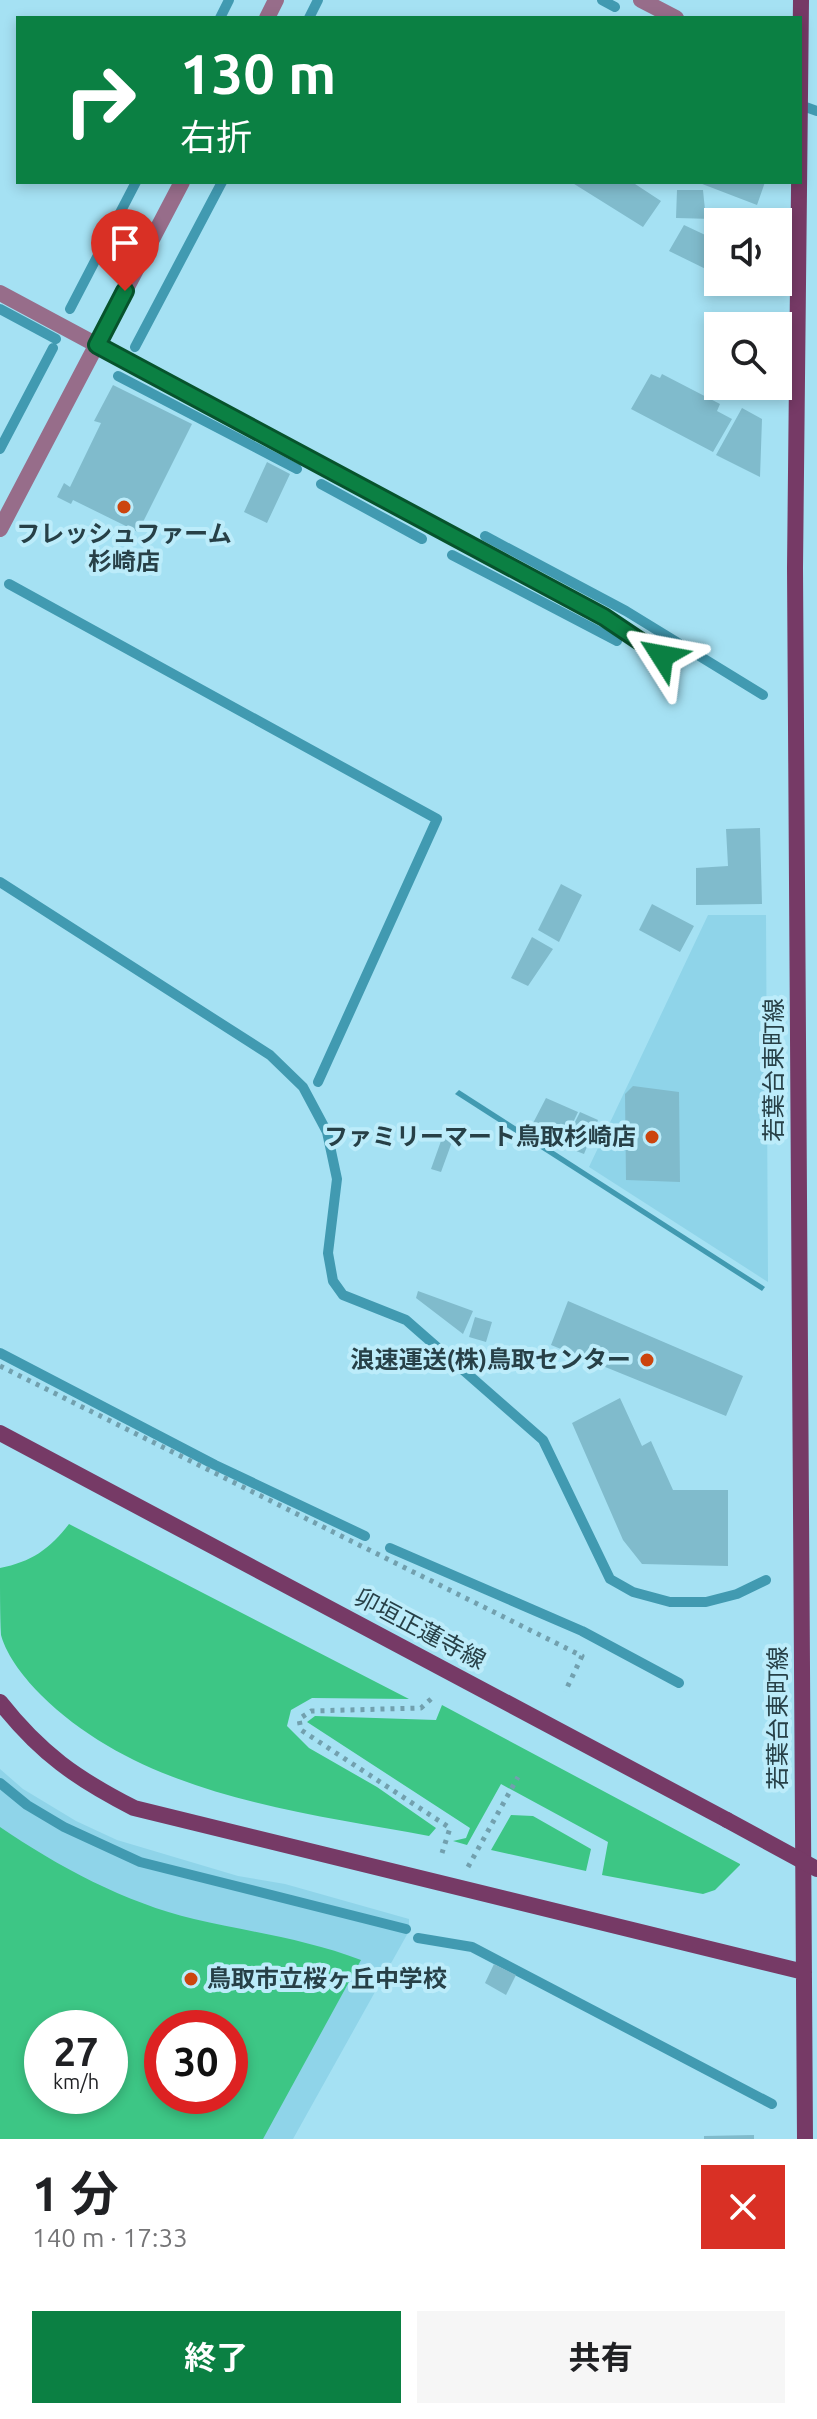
<!DOCTYPE html>
<html lang="ja">
<meta charset="utf-8">
<style>
body{margin:0;font-family:Ubuntu,"Noto Sans JP",sans-serif;background:#f6f6f6;color:#202124;height:100vh;display:flex;flex-direction:column;font-size:30px;white-space:nowrap}
*{box-sizing:border-box;margin:0}
p{font-size:26px;color:#757577}
.icon{flex:none;width:44px;height:44px;fill:none;stroke:currentColor;stroke-width:2;stroke-linecap:round;stroke-linejoin:round}
.map{position:relative;height:2139px;overflow:hidden}
.drawer{display:flex;flex-direction:column;background:#fff;flex:1}
.drawer>*{flex:none}
.banner{position:absolute;left:16px;top:16px;width:786px;height:168px;border-radius:0px;box-shadow:0 4px 12px #0003;background:#0b8043;color:#fff;overflow:hidden}
.tools{position:absolute;left:704px;top:208px;display:grid;gap:16px}
.tools a{display:grid;place-items:center;width:88px;height:88px;border-radius:0px;background:#fff;box-shadow:0 4px 12px #0003;font-size:40px}
.speed{position:absolute;left:24px;top:2010px;display:flex;gap:16px;font-size:40px;font-weight:700;text-align:center}
.speed>*{display:grid;place-content:center;width:104px;height:104px;border-radius:50%;background:#fff;box-shadow:0 4px 12px #0003;line-height:1}
.speed small{font-size:20px;font-weight:400}
.speed .limit{border:12px solid #d22;background:#fff;color:#111}
.pin{position:absolute;display:grid;place-items:center;width:68px;height:68px;color:#fff;margin:-82px -34px;border-radius:50% 50% 50% 0;rotate:-45deg;box-shadow:0 0 8px #0007}
.pin .icon{rotate:45deg}
.me{position:absolute;width:88px;margin:-44px;rotate:304deg;stroke-linejoin:round;filter:drop-shadow(0 0 6px #0008)}
.turn{display:flex;align-items:center;gap:28px;height:168px;padding:0 32px;font-size:36px}
.turn .icon{width:104px;height:104px;stroke-width:2.5}
.turn b{display:block;font-size:56px;line-height:68px}
.round{display:grid;place-items:center;flex:none;width:84px;height:84px;border-radius:0px;background:#f6f6f6}
.headline{display:flex;align-items:center;justify-content:space-between;height:136px;padding:0 32px}
h1{font-size:48px;font-weight:700;line-height:60px}
.button{display:flex;gap:16px;margin-top:auto;padding:16px 32px}
.button a{flex:1;height:92px;border-radius:0px;background:#0b8043;color:#fff;font-size:32px;font-weight:700;line-height:92px;text-align:center}
.button a+a{background:#f6f6f6;color:#202124}
.map>svg:first-child{display:block}
.built{fill:#8fd4e9;fill-rule:evenodd}
.green{fill:#3dc685;fill-rule:evenodd}
.water{fill:#419ab1}
.lines{fill:none;stroke-linecap:round;stroke-linejoin:round}
.stream{stroke:#419ab1;stroke-width:10}
.building{fill:#80bbcc}
.path{stroke:#72a0ae;stroke-width:5;stroke-dasharray:4 6;stroke-linecap:butt}
.minor{stroke:#976d8a;stroke-width:16}
.tertiary{stroke:#976d8a;stroke-width:16}
.secondary{stroke:#763a66;stroke-width:16}
.secondary-bridge{stroke:#763a66;stroke-width:16}
.route-casing{stroke:#07532c;stroke-width:20}
.route{stroke:#0b8043;stroke-width:14}
.poi-dot{fill:#cc450e;stroke:#bcecfa;stroke-width:3}
.labels{text-anchor:middle;stroke-width:8;stroke-linejoin:round;paint-order:stroke}
.poi-label{font-size:24px;font-weight:bold;fill:#274047;stroke:#bcecfa;text-anchor:end}
.street-label{font-size:24px;fill:#274047;stroke:#bcecfa}
</style>
<div class="map">
<svg width="817" height="2139" viewBox="0 0 817 2139">
<rect width="100%" height="100%" fill="#a5e1f3"/>
<!-- built -->
<path class="built" d="M 708,915 L 766,915 L 768,1282 L 589,1167 Z
M 0,1769 L 23,1789 L 76,1821 L 117,1840 L 238,1876 L 285,1884 L 409,1919 L 409,1931 L 293,2139 L 0,2139 ZM 42,2028 L 110,2028 L 110,2096 L 42,2096 ZM 162,2028 L 230,2028 L 230,2096 L 162,2096 Z"/>
<!-- green -->
<path class="green" d="M 69,1524 L 409,1699 L 312,1698 L 291,1710 L 287,1726 L 309,1748 L 377,1787 L 436,1828 L 429,1836 C 296,1812 141,1794 41,1695 C 26,1680 7,1657 1,1635 C 0,1616 0,1589 0,1568 C 31,1562 50,1549 69,1524 Z
M 442,1705 L 740,1864 L 740,1865 L 715,1890 L 703,1894 L 602,1875 L 608,1842 L 501,1784 L 467,1845 L 453,1841 L 466,1838 L 470,1828 L 307,1722 L 315,1716 L 436,1720 Z
M 511,1815 L 533,1816 L 591,1849 L 586,1871 L 491,1850 Z
M 0,1827 C 57,1866 126,1903 194,1919 C 250,1932 306,1939 361,1960 L 263,2139 L 0,2139 ZM 42,2028 L 110,2028 L 110,2096 L 42,2096 ZM 162,2028 L 230,2028 L 230,2096 L 162,2096 Z"/>
<!-- water -->
<path class="water" d="M 459,1090 L 765,1287 L 762,1291 L 455,1094 Z"/>
<g class="lines">
<!-- stream -->
<path class="stream" d="M 602,0 L 615,7
M 220,18 L 229,0
M 309,18 L 318,0
M 800,105 L 817,111
M 0,309 L 56,339
M 70,309 L 136,182
M 135,347 L 222,182
M 118,376 L 297,469
M 0,449 L 53,348
M 321,484 L 422,539
M 485,536 L 626,611 L 763,695
M 452,555 L 617,641
M 9,584 L 437,819 L 318,1082
M 0,882 L 270,1055 L 303,1087 L 327,1132 L 337,1179 L 328,1253 L 333,1281 L 343,1295 L 406,1320 L 543,1440 L 610,1579 L 633,1592 L 670,1602 L 706,1602 L 737,1594 L 766,1580
M 0,1353 L 215,1465 L 365,1536
M 390,1548 L 582,1631 L 679,1683
M 0,1783 L 27,1805 L 64,1827 L 140,1862 L 406,1929
M 418,1938 L 472,1947 L 772,2104"/>
</g>
<!-- building -->
<path class="building" d="M 571,182 L 632,182 L 661,201 L 643,227 Z
M 697,182 L 765,182 L 757,205 Z
M 677,190 L 703,190 L 705,210 L 713,210 L 713,219 L 676,218 Z
M 684,225 L 718,241 L 718,275 L 669,251 Z
M 651,374 L 660,378 L 662,374 L 720,404 L 717,411 L 732,419 L 713,452 L 631,409 Z
M 113,385 L 192,424 L 138,532 L 73,500 L 71,504 L 57,497 L 64,483 L 70,487 L 101,423 L 94,421 Z
M 742,408 L 762,419 L 760,477 L 716,455 Z
M 267,462 L 290,474 L 267,523 L 244,512 Z
M 760,828 L 762,904 L 696,905 L 696,868 L 728,866 L 726,829 Z
M 561,884 L 582,895 L 559,942 L 538,930 Z
M 652,904 L 694,926 L 680,952 L 639,930 Z
M 532,937 L 553,949 L 528,986 L 511,978 Z
M 633,1086 L 679,1092 L 680,1182 L 626,1180 L 625,1094 Z
M 546,1098 L 578,1112 L 563,1144 L 531,1127 Z
M 580,1112 L 598,1120 L 584,1154 L 563,1146 Z
M 446,1127 L 456,1131 L 441,1172 L 431,1169 Z
M 418,1291 L 473,1311 L 463,1334 L 416,1298 Z
M 568,1301 L 743,1376 L 726,1416 L 551,1345 Z
M 475,1317 L 492,1322 L 486,1342 L 469,1337 Z
M 620,1398 L 642,1446 L 651,1441 L 673,1490 L 728,1490 L 728,1566 L 642,1564 L 623,1540 L 572,1423 Z
M 494,1964 L 516,1975 L 506,1995 L 485,1983 Z
M 754,2135 L 754,2139 L 704,2139 L 704,2136 Z"/>
<g class="lines">
<!-- path -->
<path class="path" d="M 0,1366 L 582,1656 L 565,1692
M 431,1699 L 421,1708 L 311,1711 L 299,1719 L 301,1730 L 450,1828 L 442,1853
M 468,1867 L 518,1777"/>
<!-- minor -->
<path class="minor" d="M 641,0 L 676,18
M 0,293 L 604,617 L 662,656"/>
<!-- tertiary -->
<path class="tertiary" d="M 267,18 L 276,0
M 0,529 L 182,182"/>
<!-- secondary -->
<path class="secondary" d="M 801,0 L 795,568 L 805,2139
M 0,1433 L 727,1820
M 0,1702 C 40,1753 77,1779 134,1808 L 804,1972"/>
<!-- secondary-bridge -->
<path class="secondary-bridge" d="M 727,1820 L 817,1869"/>
</g>
<g class="lines">
<!-- route casing -->
<g class="route-casing">
<path id="route" d="M 125,291 L 97,345 L 604,617 L 662,656"/>
</g>
<!-- route -->
<use href="#route" class="route"/>
</g>
<!-- markers -->
<g class="poi-dot">
<circle cx="124" cy="507" r="8"/>
<circle cx="652" cy="1137" r="8"/>
<circle cx="647" cy="1360" r="8"/>
<circle cx="191" cy="1979" r="8"/>
</g>
<g class="labels">
<!-- poi labels -->
<g class="poi-label">
<text x="124" y="542" text-anchor="middle">フレッシュファーム<tspan x="124" dy="28">杉崎店</tspan></text>
<text x="636" y="1145">ファミリーマート鳥取杉崎店</text>
<text x="631" y="1368">浪速運送(株)鳥取センター</text>
<text x="207" y="1987" text-anchor="start">鳥取市立桜ヶ丘中学校</text>
</g>
<!-- street labels -->
<g class="street-label">
<text transform="translate(774 1070) rotate(-90)" y="8">若葉台東町線</text>
<text transform="translate(420 1629) rotate(28)" y="8">卯垣正蓮寺線</text>
<text transform="translate(778 1718) rotate(-90)" y="8">若葉台東町線</text>
</g>
</g>
</svg>
<div class="tools">
<a><svg class="icon" aria-label="sound" viewBox="0 0 24 24"><path d="M4 9h4l5-4v14l-5-4H4zM17 9q2 3 0 6"/></svg></a>
<a><svg class="icon" aria-label="search" viewBox="0 0 24 24"><circle cx="10" cy="10" r="6"/><path d="M15 15l6 6"/></svg></a>
</div>
<div class="speed"><div>27<small>km/h</small></div><div class="limit">30</div></div>
<div class="pin" style="left:125px;top:291px;background:#d93025"><svg class="icon" aria-label="arrive" viewBox="0 0 24 24"><path d="M6 21V4h12l-3 4 3 4H6"/></svg></div>
<svg class="me" style="left:662px;top:656px" viewBox="-20 -20 40 40"><path d="M0-17L14 15 0 8-14 15z" fill="#0b8043" stroke="#fff" stroke-width="4"/></svg>
<div class="banner">
<div class="turn"><svg class="icon" aria-label="right" viewBox="0 0 24 24"><path d="M7 20v-9h11M14 6l5 5-5 5"/></svg><div><b>130 m</b>右折</div></div>
</div>
</div>
<section class="drawer">
<div class="headline"><div><h1>1 分</h1><p>140 m · 17:33</p></div><a class="round" style="background:#d93025;color:#fff"><svg class="icon" aria-label="close" viewBox="0 0 24 24"><path d="M6 6l12 12M18 6L6 18"/></svg></a></div>
<div class="button"><a>終了</a><a>共有</a></div>
</section>
